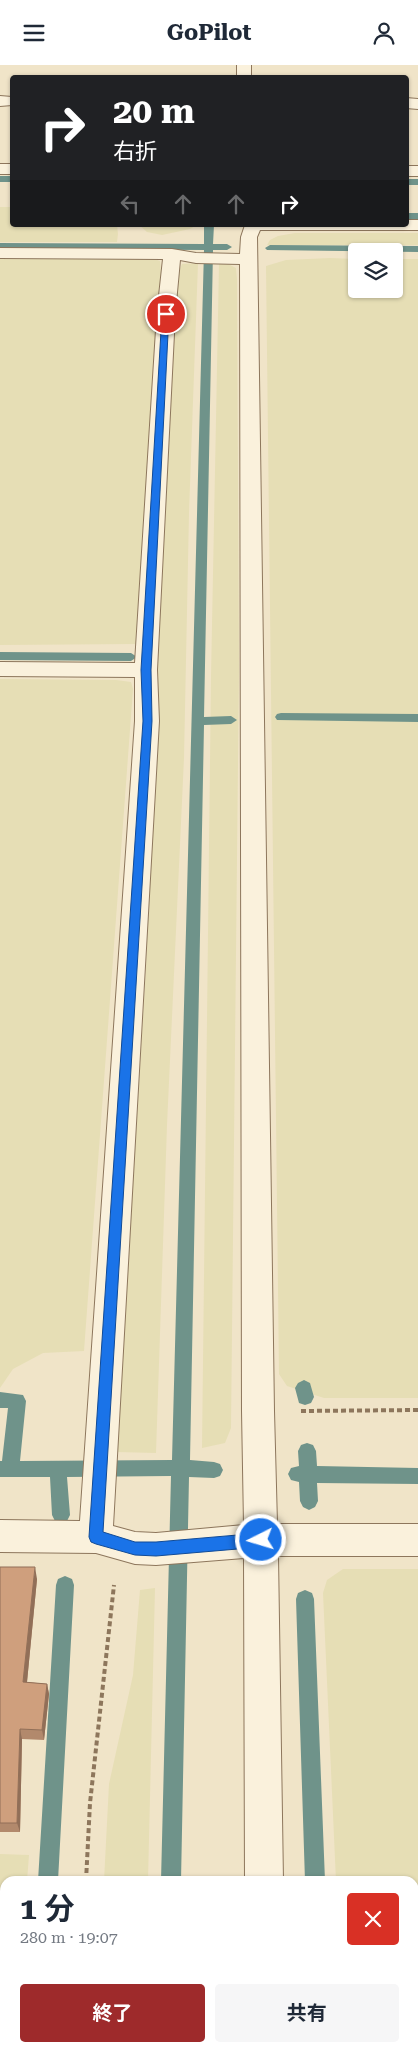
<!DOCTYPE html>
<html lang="ja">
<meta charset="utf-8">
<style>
body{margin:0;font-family:"Roboto Serif","Noto Sans JP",serif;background:#f6f6f7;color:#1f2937;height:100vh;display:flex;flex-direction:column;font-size:19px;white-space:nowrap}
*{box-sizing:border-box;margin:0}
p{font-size:16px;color:#747a83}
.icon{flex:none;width:28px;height:28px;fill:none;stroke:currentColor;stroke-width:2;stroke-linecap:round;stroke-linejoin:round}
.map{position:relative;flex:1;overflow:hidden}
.details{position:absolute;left:0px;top:1811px;width:419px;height:176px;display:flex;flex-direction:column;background:#fff;border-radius:15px 15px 0 0;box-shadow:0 1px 4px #0004}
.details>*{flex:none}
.guide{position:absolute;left:10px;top:10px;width:399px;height:152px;border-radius:5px;box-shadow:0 1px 4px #0004;background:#202124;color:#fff;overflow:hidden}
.buttons{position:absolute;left:348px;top:178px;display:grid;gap:10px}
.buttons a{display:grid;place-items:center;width:55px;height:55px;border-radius:5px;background:#fff;box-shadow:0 1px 4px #0004;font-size:25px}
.pin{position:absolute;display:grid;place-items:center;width:42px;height:42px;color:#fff;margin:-21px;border:2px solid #fff;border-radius:50%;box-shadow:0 1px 5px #0007}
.me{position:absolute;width:55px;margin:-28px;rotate:265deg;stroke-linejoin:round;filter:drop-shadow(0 0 4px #0008)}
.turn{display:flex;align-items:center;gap:18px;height:105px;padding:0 20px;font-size:22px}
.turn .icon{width:65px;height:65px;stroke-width:2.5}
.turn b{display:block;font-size:35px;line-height:42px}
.lanes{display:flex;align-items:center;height:48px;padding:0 20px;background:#0003;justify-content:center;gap:25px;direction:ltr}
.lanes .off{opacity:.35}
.round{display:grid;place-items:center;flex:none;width:52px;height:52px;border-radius:5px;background:#f6f6f7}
.summary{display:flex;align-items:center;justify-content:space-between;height:85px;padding:0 20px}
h1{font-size:30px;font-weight:700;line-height:38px}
.cta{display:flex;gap:10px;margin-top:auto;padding:10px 20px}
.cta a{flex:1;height:58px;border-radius:5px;background:#9e2a2b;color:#fff;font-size:20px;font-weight:700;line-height:58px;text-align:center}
.cta a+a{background:#f6f6f7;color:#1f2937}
header{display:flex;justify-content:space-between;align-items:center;height:65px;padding:0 20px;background:#fff;font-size:22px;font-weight:700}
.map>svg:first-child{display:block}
.farmland{fill:#e6deb5}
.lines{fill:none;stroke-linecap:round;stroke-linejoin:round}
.stream{fill:#6f938a;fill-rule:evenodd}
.minor-casing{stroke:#8d765c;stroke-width:2}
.path{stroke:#8d765c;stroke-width:4;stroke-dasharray:5 3;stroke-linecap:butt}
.minor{fill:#faf1dc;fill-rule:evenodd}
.wall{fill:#b2896c}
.shaded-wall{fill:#916f58}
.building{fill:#cf9f7d;stroke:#916f58}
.route{fill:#1a73e8;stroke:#114b97}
</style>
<header><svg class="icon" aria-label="menu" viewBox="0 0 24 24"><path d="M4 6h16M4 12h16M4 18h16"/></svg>GoPilot<svg class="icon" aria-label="person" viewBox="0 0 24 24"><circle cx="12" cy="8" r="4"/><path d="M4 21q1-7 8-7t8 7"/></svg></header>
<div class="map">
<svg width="418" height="1987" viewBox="0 0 418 1987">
<rect width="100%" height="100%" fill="#f0e4c8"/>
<!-- farmland -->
<path class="farmland" d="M 0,142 L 12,142 L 12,160 L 117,160 L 118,169 L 117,177 L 0,177 Z
M 139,160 L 197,160 L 190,164 L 162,170 L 147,167 Z
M 295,168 L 418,168 L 418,180 L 267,180 L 270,175 L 278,171 Z
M 0,193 L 152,193 L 160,196 L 162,222 L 137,579 L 0,580 Z
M 330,193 L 356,194 L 356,224 L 394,224 L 394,194 L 418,194 L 418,1333 L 324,1333 L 287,1321 L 279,1309 L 266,201 L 286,195 Z
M 198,198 L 189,448 L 184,693 L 167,1060 L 156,1388 L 117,1387 L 146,902 L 156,615 L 174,234 L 178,208 L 182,199 Z
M 219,199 L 228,199 L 236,203 L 237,214 L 239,604 L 231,1363 L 225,1378 L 202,1383 L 211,612 Z
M 0,614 L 116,615 L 131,617 L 133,624 L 84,1286 L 43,1288 L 13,1304 L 0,1323 Z
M 343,1504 L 418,1504 L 418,1987 L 344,1987 L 344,1983 L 414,1982 L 414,1816 L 336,1816 L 323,1528 L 327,1515 Z
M 155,1523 L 148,1816 L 104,1816 L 109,1719 L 133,1610 L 140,1525 Z
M 0,1789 L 29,1790 L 27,1816 L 5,1816 L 5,1982 L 15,1983 L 15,1987 L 0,1987 Z"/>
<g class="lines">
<!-- stream -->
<path class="stream" d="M 0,111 L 12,111 L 12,117 L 0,117 Z
M 406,114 L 418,114 L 418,120 L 406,120 Z
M 406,148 L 418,148 L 418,154 L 406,154 Z
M 204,160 L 214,160 L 213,179 L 227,179 L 232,182 L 227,185 L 213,185 L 204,652 L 231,651 L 237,655 L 231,659 L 204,660 L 190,1395 L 214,1397 L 220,1399 L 223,1405 L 220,1411 L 214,1413 L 189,1412 L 181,1816 L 161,1816 L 171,1411 L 67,1412 L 70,1450 L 67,1456 L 61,1459 L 55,1456 L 52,1450 L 50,1412 L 0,1412 L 0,1396 L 2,1396 L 8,1343 L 0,1343 L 0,1327 L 23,1330 L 26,1336 L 20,1396 L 172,1395 L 204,185 L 0,184 L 0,178 L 204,179 Z
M 270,180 L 418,181 L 418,187 L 267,185 L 265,183 Z
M 0,587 L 131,588 L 137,592 L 131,596 L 0,595 Z
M 281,648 L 418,649 L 418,657 L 277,655 L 275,652 L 277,649 Z
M 304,1315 L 310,1318 L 314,1332 L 311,1338 L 305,1340 L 299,1338 L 295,1323 L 298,1318 Z
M 307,1378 L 313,1380 L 316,1386 L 317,1401 L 418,1403 L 418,1419 L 317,1418 L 318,1436 L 315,1442 L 309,1445 L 303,1442 L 300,1436 L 299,1417 L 291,1415 L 288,1409 L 291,1403 L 299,1401 L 298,1386 L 301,1380 Z
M 65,1511 L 72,1514 L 74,1520 L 58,1816 L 38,1816 L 56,1520 L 58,1514 Z
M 305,1525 L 312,1528 L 314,1534 L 325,1816 L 305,1816 L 296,1534 L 298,1528 Z
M 26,1982 L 48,1982 L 47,1987 L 25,1987 Z
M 157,1982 L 179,1982 L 179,1987 L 157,1987 Z
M 310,1982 L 332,1982 L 332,1987 L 310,1987 Z"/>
<!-- minor casing -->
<g class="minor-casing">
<path id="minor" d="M 237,0 L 251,0 L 251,12 L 237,12 Z
M 0,31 L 12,32 L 12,40 L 0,41 Z
M 406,33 L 418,34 L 418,44 L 406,43 Z
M 0,99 L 12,99 L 12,109 L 0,109 Z
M 406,101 L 418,101 L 418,111 L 406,111 Z
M 406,155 L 418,155 L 418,165 L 260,165 L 257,172 L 274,1346 L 277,1459 L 418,1459 L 418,1491 L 278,1491 L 283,1816 L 245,1816 L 244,1493 L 156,1500 L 135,1499 L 96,1488 L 0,1487 L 0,1455 L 80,1456 L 135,656 L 135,612 L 0,611 L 0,597 L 135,598 L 157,249 L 163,194 L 0,193 L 0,183 L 172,184 L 196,188 L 240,189 L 241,172 L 245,160 L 406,160 ZM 180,195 L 196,198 L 240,199 L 242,1346 L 244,1460 L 156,1468 L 135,1467 L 113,1461 L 159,656 L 157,605 L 175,249 Z
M 245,1982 L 285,1982 L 285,1987 L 245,1987 Z"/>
</g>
<!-- path -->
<path class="path" d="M 301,1346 L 418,1345
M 86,1816 L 90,1738 L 114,1520
M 78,1987 L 79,1982"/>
<!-- minor -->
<use href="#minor" class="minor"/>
</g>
<!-- wall -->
<path class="wall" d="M 0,1502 L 37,1514 L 27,1617 L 47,1619 L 49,1629 L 44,1675 L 22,1674 L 20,1767 L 0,1767 Z"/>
<!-- shaded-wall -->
<path class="shaded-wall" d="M 35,1502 L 37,1514 L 26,1627 L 23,1617 Z
M 47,1619 L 49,1629 L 44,1675 L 42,1665 Z
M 20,1664 L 22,1674 L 20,1767 L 17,1758 Z"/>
<!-- building -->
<path class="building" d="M 0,1502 L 35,1502 L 23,1617 L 47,1619 L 42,1665 L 20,1664 L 17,1758 L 0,1758 Z"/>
<!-- route -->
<path class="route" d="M 166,247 L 169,249 L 151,605 L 152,656 L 103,1467 L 135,1477 L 156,1477 L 261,1468 L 266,1470 L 268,1475 L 266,1480 L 261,1482 L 156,1491 L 135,1490 L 96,1479 L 91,1477 L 89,1472 L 143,656 L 141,605 L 162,249 Z"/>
</svg>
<div class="buttons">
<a><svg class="icon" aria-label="layers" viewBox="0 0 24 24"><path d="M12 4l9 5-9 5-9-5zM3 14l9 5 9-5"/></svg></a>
</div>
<div class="pin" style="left:166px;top:249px;background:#d93025"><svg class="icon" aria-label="arrive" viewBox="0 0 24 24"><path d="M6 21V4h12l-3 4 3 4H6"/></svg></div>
<svg class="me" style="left:261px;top:1475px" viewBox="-20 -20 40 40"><circle r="17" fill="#1a73e8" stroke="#fff" stroke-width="3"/><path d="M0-11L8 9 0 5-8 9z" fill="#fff"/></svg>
<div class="guide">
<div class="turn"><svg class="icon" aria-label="right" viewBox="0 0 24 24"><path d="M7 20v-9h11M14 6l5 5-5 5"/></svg><div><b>20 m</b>右折</div></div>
<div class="lanes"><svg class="icon off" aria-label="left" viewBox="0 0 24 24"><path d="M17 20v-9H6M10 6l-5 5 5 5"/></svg><svg class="icon off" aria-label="ahead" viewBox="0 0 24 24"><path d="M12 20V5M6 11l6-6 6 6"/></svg><svg class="icon off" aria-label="ahead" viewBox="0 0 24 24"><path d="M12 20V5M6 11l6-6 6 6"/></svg><svg class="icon" aria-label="right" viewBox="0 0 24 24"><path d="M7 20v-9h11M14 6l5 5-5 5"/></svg></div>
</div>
<section class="details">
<div class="summary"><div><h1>1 分</h1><p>280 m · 19:07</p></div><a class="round" style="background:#d93025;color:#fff"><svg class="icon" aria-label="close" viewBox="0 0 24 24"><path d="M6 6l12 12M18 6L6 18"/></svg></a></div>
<div class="cta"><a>終了</a><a>共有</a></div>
</section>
</div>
